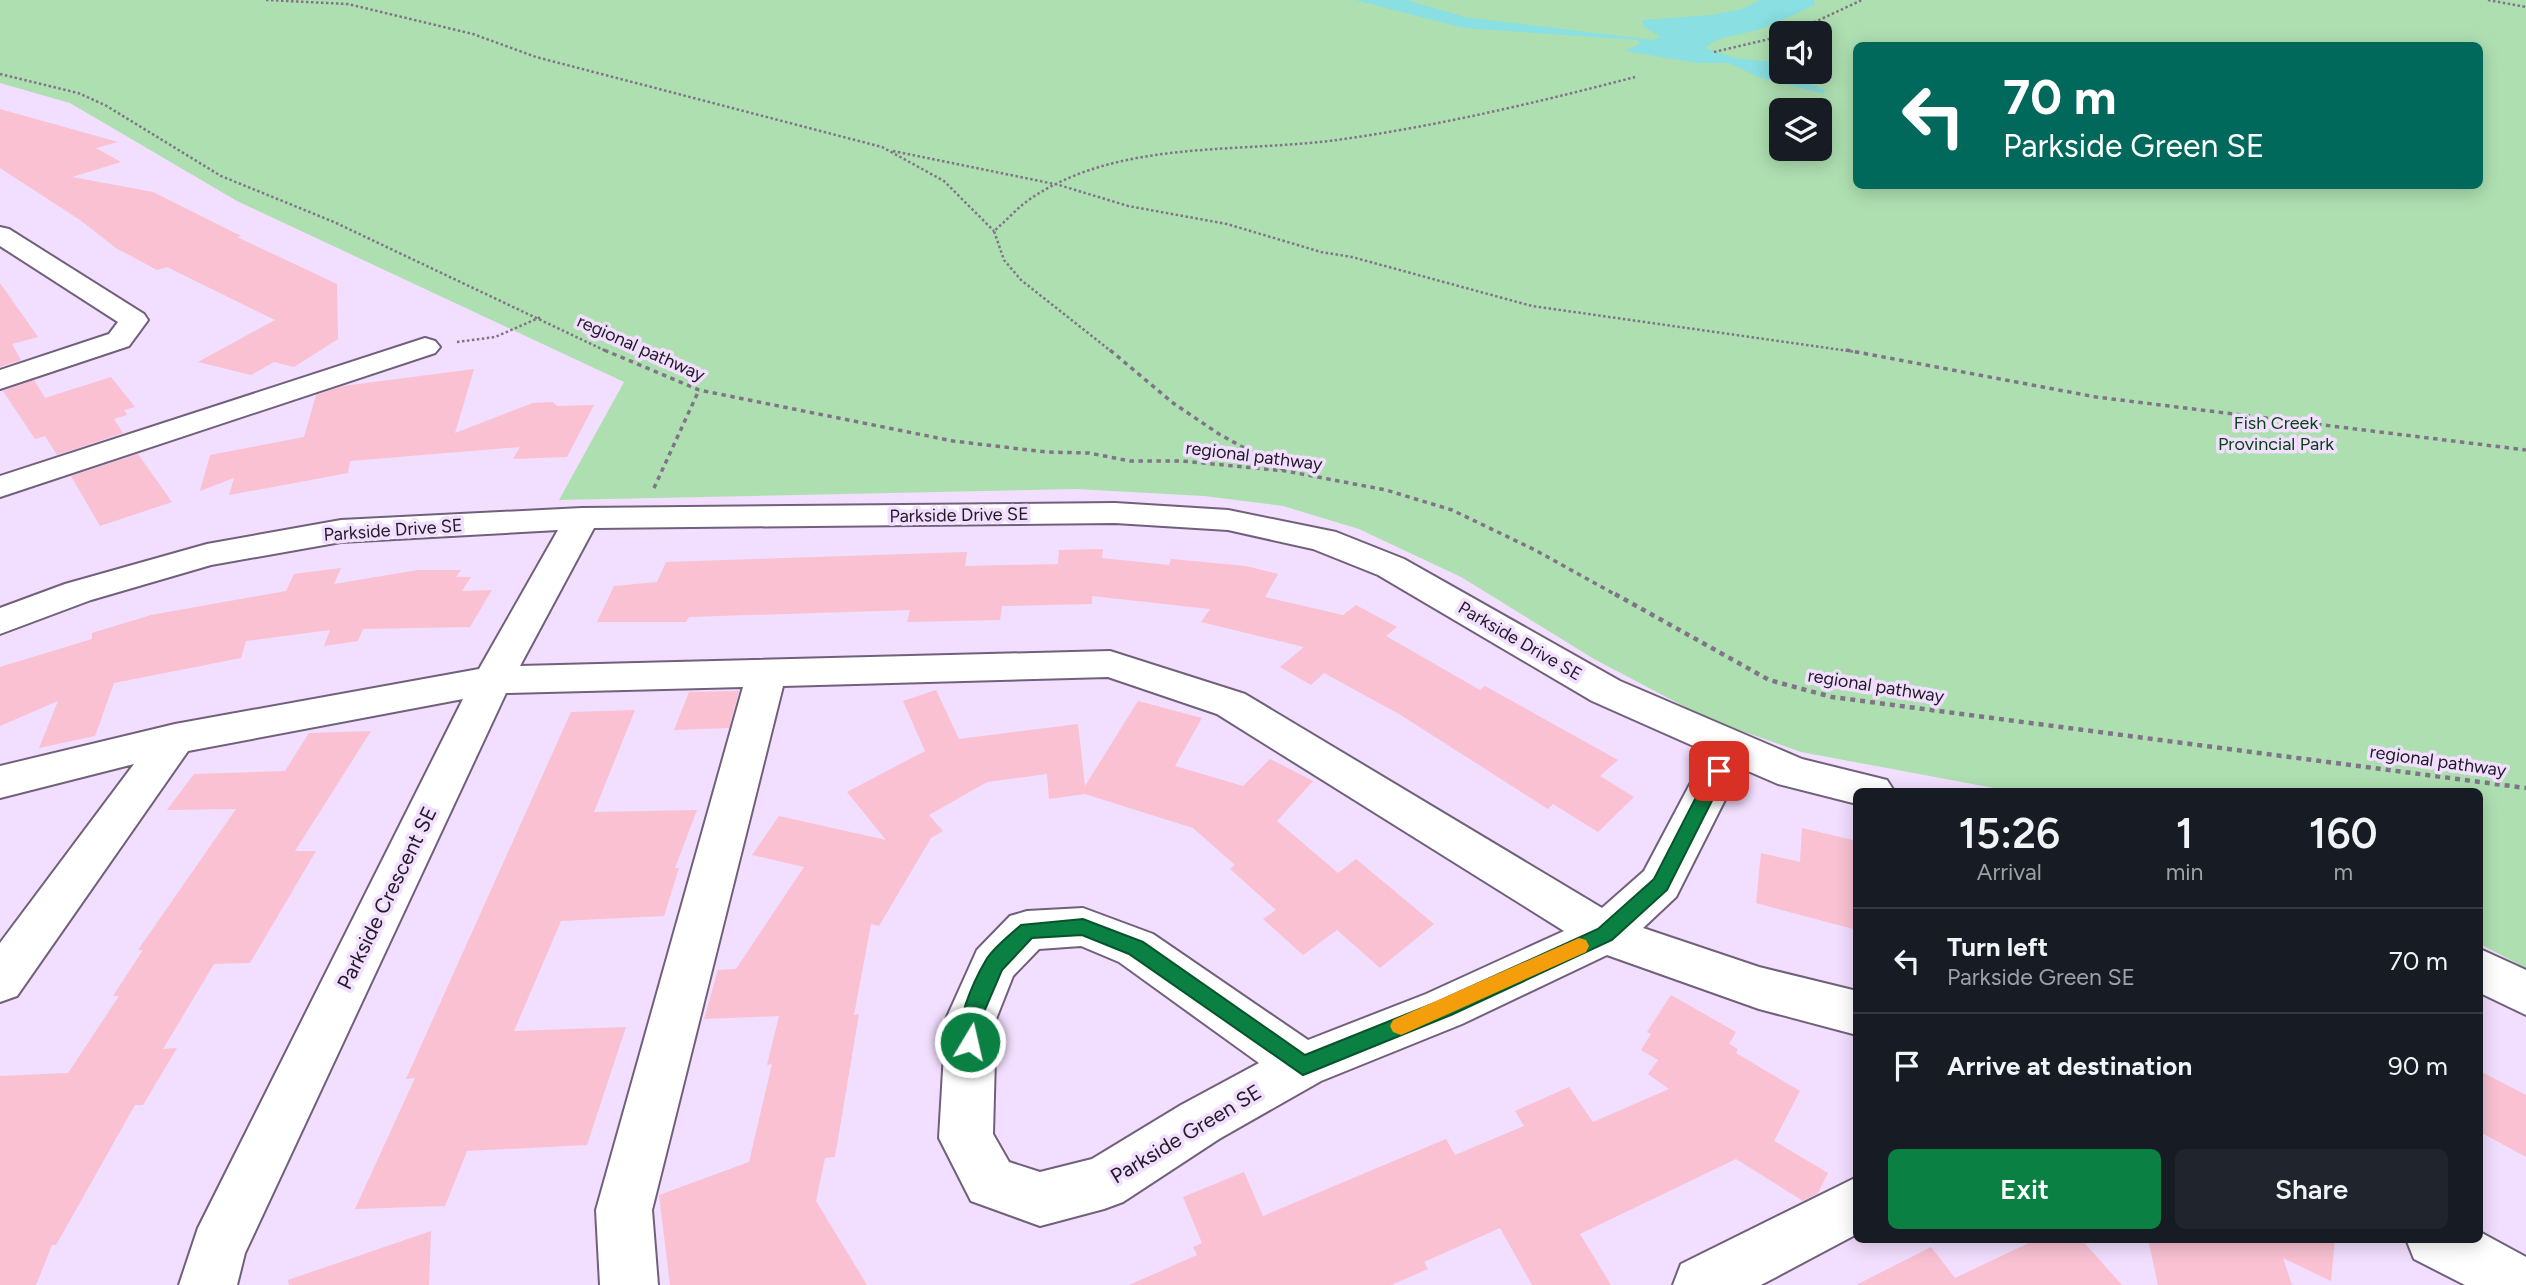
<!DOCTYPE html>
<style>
body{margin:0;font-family:Figtree,sans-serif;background:#20242c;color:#f1f3f6;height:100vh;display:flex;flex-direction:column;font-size:26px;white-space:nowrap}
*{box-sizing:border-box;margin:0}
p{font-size:23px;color:#9ea1a6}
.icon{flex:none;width:38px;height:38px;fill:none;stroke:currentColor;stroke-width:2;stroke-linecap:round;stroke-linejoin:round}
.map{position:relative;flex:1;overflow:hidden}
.side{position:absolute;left:1853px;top:788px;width:630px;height:455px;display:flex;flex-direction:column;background:#171b24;border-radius:10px;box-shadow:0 4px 18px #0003}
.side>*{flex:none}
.hud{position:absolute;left:1853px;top:42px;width:630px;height:147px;border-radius:10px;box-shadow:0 4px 18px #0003;background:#00695c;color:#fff;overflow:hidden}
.buttons{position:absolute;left:1769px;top:21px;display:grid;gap:14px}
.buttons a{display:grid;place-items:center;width:63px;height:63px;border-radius:10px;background:#171b24;box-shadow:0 4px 18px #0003;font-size:35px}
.pin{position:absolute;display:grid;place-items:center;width:60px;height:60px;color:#fff;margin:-30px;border-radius:14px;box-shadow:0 4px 10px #0006}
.me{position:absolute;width:77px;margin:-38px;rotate:9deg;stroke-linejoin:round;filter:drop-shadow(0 0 5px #0008)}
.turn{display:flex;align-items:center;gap:24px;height:147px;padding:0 35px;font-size:32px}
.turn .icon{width:91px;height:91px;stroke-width:2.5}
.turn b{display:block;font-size:49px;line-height:60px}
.eta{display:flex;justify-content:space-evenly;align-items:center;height:119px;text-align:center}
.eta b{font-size:42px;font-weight:600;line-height:49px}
.cta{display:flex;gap:14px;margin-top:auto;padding:14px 35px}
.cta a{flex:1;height:80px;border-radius:10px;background:#0b8043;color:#fff;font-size:28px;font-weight:600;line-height:80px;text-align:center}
.cta a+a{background:#20242c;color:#f1f3f6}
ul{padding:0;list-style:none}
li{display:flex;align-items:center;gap:21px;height:105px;padding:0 35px;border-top:2px solid #363941}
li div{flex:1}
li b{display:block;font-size:26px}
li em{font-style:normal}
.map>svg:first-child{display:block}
.green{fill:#aedfb1;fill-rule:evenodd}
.water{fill:#89dfe1}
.building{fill:#f9c1d2}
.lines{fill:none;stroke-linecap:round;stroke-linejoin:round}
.minor-casing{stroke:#71607b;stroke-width:4}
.path-far2{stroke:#817489;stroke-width:2.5;stroke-dasharray:2.5 2.5;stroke-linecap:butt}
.path-far1{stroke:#817489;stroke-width:3.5;stroke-dasharray:4.5 4.5;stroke-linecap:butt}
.path{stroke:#817489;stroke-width:4.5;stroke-dasharray:5 5;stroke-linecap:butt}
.minor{fill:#fff;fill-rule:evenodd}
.route{fill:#0b8043;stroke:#07532c;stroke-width:2}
.slow{fill:#f59e0b}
.labels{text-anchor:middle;stroke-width:7;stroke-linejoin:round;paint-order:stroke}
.street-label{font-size:18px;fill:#221b27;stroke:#f2defe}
.park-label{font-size:18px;fill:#0a4217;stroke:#f2defe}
.near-street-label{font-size:21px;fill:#221b27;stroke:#f2defe}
</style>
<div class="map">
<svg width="2526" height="1285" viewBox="0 0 2526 1285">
<rect width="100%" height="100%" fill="#f2defe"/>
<!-- green -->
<path class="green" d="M 0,0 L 2526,0 L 2526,968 L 2480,944 L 2480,791 L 2010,791 L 1801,752 L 1708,719 L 1594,659 L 1461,577 L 1359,529 L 1283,506 L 1204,496 L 1076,489 L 559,500 L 624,382 L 237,201 L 70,103 L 0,83 ZM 1782,33 L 1820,33 L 1820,72 L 1782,72 ZM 1857,46 L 2480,46 L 2480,186 L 1857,186 ZM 1782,110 L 1820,110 L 1820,149 L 1782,149 Z"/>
<!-- water -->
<path class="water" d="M 1355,0 L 1407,0 L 1465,17 L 1653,40 L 1661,37 L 1644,27 L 1642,20 L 1712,15 L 1742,9 L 1760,0 L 1814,0 L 1815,5 C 1794,14 1772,27 1749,32 C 1728,38 1724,34 1705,48 L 1736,58 L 1772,62 L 1780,72 L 1825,90 L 1824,94 L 1761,78 L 1728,63 L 1698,63 L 1625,51 L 1640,44 L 1638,40 L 1464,28 Z"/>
<!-- building -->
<path class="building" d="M 0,109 L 118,142 L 96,148 L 121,162 L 72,177 L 153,192 L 241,236 L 237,237 L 337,284 L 338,339 L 294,367 L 274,362 L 251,375 L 198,362 L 275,320 L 167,267 L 157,270 L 116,248 L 80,220 L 0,168 Z
M 0,283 L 38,337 L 12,344 L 21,360 L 0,367 Z
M 474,369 L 455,433 L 533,403 L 553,402 L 557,406 L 594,405 L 567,457 L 513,459 L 520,447 L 350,461 L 348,473 L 229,495 L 234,478 L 200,491 L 210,455 L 304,437 L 316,395 L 343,386 Z
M 111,377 L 135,407 L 124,410 L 127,415 L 114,419 L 123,433 L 57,455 L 45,436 L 35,439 L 3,391 L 34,380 L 45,398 Z
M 138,454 L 172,502 L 100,526 L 71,476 Z
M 1103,549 L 1102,558 L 1169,565 L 1171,559 L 1246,566 L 1278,574 L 1265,597 L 1343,615 L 1356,605 L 1397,627 L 1386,636 L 1480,690 L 1485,686 L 1618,760 L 1600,776 L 1634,797 L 1598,832 L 1553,804 L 1548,809 L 1399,714 L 1324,673 L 1311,685 L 1280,667 L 1304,647 L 1201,622 L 1210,609 L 1092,596 L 1092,604 L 1002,606 L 1000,620 L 907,622 L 910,610 L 689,617 L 686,622 L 597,622 L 614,586 L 657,582 L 666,562 L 967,552 L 965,566 L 1058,564 L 1059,550 Z
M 341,568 L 334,584 L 418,570 L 461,570 L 456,577 L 471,577 L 462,591 L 492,590 L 470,627 L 363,629 L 358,641 L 324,646 L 330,630 L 246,641 L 241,658 L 114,683 L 95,736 L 39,748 L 58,701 L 0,726 L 0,667 L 92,639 L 92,633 L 151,615 L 286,591 L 294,574 Z
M 936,690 L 959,739 L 1078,724 L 1085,786 L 1138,701 L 1202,718 L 1175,766 L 1243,786 L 1270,759 L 1313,781 L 1277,821 L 1338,873 L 1356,859 L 1434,924 L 1380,968 L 1337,930 L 1303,955 L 1263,919 L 1276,910 L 1230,869 L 1235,865 L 1193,828 L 1085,794 L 1049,799 L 1047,774 L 987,782 L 929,815 L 943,831 L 931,838 L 879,926 L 871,924 L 854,1015 L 859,1014 L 835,1157 L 825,1158 L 816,1201 L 867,1285 L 670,1285 L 659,1195 L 749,1162 L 772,1064 L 767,1065 L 779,1016 L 704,1019 L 718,970 L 736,969 L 804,867 L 752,855 L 779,816 L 886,840 L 847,792 L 925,751 L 903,701 Z
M 739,691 L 729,728 L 674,730 L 689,692 Z
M 635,710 L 594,812 L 697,810 L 675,868 L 679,868 L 664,916 L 561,921 L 514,1031 L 626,1027 L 587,1145 L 467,1151 L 445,1206 L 355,1209 L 415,1078 L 406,1079 L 571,712 Z
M 371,731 L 295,851 L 316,851 L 250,963 L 214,964 L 163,1049 L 177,1048 L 143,1105 L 135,1105 L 56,1245 L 52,1245 L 36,1285 L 0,1285 L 0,1076 L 68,1073 L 119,996 L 113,996 L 143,950 L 138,950 L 236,809 L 167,810 L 194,774 L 285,771 L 309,733 Z
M 1802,828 L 1857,841 L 1857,930 L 1756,903 L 1761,853 L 1800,862 Z
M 1671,995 L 1736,1032 L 1729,1044 L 1738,1049 L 1736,1053 L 1800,1091 L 1774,1141 L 1828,1173 L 1818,1193 L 1803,1201 L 1736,1159 L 1580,1234 L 1611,1285 L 1532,1285 L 1500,1228 L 1424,1262 L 1428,1269 L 1391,1285 L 1129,1285 L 1197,1255 L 1193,1247 L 1202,1243 L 1183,1197 L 1244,1172 L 1263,1216 L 1446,1139 L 1455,1155 L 1524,1126 L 1515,1111 L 1569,1087 L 1593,1122 L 1669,1089 L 1648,1074 L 1658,1060 L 1641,1050 L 1651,1034 L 1647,1032 Z
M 2480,1071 L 2526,1095 L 2526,1157 L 2480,1132 Z
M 431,1231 L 429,1285 L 289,1285 L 288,1280 Z
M 2037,1239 L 2081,1239 L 2122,1285 L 1856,1285 L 1931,1247 L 1955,1278 Z
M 2148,1239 L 2335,1239 L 2331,1281 L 2283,1258 L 2292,1285 L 2158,1285 Z"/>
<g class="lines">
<!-- minor casing -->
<g class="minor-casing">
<path id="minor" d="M 0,227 L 9,229 L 144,314 L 148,320 L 129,346 L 0,389 L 0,370 L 109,334 L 118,322 L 0,246 Z
M 425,338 L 435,341 L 440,347 L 435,353 L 0,497 L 0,476 Z
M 1115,503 L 1228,510 L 1336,532 L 1404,559 L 1620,681 L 1802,759 L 1887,780 L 1894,791 L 1857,791 L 1857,804 L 1778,784 L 1741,768 L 1676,897 L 1643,928 L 1759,967 L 1857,991 L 1857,1035 L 1759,1009 L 1607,955 L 1462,1024 L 1321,1081 L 1219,1139 L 1123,1202 L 1104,1209 L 1040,1226 L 971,1201 L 939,1138 L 946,1019 L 977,950 L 1010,916 L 1027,911 L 1083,908 L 1153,934 L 1308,1040 L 1426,994 L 1564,931 L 1217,714 L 1108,677 L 783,686 L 652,1210 L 658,1285 L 600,1285 L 596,1210 L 743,687 L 506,693 L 245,1253 L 237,1285 L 179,1285 L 198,1228 L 463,699 L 188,751 L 17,996 L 0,1002 L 0,943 L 134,764 L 0,798 L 0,766 L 175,724 L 479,669 L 558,530 L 341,542 L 211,565 L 91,600 L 0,634 L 0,608 L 65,584 L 207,544 L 341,520 L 582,508 ZM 1115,523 L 1228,530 L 1313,549 L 1378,575 L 1592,701 L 1707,752 L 1644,871 L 1602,908 L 1245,694 L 1110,651 L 520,666 L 594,528 ZM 1081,946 L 1119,962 L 1259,1063 L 1181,1105 L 1092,1159 L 1040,1172 L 1009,1162 L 993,1134 L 996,1019 L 1013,976 L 1039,949 Z
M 2480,949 L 2526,970 L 2526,1015 L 2480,993 Z
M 1857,1177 L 1857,1234 L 1761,1285 L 1673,1285 L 1681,1264 Z
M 2480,1232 L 2526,1257 L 2526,1285 L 2465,1285 L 2414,1259 L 2406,1239 L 2480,1239 Z"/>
</g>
<!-- path-far2 -->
<path class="path-far2" d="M 266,0 L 348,4 L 473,34 L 536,57 L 882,147 L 944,181 L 994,231
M 2488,0 L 2526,7
M 1791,33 L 1862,0
M 1714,52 L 1782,36
M 0,74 L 78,93 L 105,105 L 221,176 L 334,222 L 608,352
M 893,151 L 1059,185 L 1128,206 L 1227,224 L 1321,252 L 1352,257 L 1532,306 L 1856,352
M 457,342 L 495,337 L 541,317
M 1112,352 L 1021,280 L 1004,260 L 994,231 C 1006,221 1017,208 1030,199 C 1120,138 1241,154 1344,139 C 1442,125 1539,102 1635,77"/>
<!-- path-far1 -->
<path class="path-far1" d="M 604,350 L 699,390 L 953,441 L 1046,452 L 1089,453 L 1130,461 L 1182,461 L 1286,471 L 1386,490 L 1452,510 L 1535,550 L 1618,596
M 1110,350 L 1173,403 L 1219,434 L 1286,471
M 1846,350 L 2096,397 L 2526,450
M 654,488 L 699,390"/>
<!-- path -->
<path class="path" d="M 1615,594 L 1769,680 L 1832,697 L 2526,788"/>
<!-- minor -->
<use href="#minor" class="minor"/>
</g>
<!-- route -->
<path class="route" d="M 1719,764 L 1727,771 L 1667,890 L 1612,940 L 1451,1015 L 1303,1075 L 1129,954 L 1082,935 L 1032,938 L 1002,970 L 981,1019 L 977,1049 L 970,1052 L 962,1049 C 952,1028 974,980 986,960 C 994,947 1009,936 1021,925 L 1083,919 L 1143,942 L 1305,1055 L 1437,1002 L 1598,929 L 1654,879 L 1712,766 Z"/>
<!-- slow -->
<path class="slow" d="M 1579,938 L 1586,940 L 1589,946 L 1586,952 L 1408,1032 L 1401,1035 L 1393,1032 L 1390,1026 L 1393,1020 Z"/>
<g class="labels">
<!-- street labels -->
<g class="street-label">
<text transform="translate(641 348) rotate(24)" y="6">regional pathway</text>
<text transform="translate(1254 456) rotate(7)" y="6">regional pathway</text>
<text transform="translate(959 515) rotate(-1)" y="6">Parkside Drive SE</text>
<text transform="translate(393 530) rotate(-4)" y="6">Parkside Drive SE</text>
<text transform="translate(1520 641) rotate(30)" y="6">Parkside Drive SE</text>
<text transform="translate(1876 686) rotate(9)" y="6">regional pathway</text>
<text transform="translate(2438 761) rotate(8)" y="6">regional pathway</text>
</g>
<!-- park labels -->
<g class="park-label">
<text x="2276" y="429">Fish Creek<tspan x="2276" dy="21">Provincial Park</tspan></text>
</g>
<!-- near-street labels -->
<g class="near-street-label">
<text transform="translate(387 898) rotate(-64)" y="7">Parkside Crescent SE</text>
<text transform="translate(1186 1134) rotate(-31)" y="7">Parkside Green SE</text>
</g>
</g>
</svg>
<div class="buttons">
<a><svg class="icon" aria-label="sound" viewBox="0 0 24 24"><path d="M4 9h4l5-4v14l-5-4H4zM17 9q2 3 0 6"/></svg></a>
<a><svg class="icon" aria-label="layers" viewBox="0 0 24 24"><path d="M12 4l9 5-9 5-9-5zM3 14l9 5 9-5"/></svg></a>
</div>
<div class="pin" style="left:1719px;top:771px;background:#d93025"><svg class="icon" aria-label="arrive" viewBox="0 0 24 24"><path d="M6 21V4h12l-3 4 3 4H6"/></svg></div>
<svg class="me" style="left:970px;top:1042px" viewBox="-20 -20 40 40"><circle r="17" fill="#0b8043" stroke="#fff" stroke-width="3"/><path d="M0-11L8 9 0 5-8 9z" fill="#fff"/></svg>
<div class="hud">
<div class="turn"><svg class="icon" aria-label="left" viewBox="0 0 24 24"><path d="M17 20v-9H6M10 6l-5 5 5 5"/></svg><div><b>70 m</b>Parkside Green SE</div></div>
</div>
<section class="side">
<div class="eta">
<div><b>15:26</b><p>Arrival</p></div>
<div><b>1</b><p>min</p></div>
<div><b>160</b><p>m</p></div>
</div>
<ul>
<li><svg class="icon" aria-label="left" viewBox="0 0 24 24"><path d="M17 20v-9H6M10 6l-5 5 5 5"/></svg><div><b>Turn left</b><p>Parkside Green SE</p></div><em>70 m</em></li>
<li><svg class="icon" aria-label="arrive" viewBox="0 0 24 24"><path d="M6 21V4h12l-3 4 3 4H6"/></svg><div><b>Arrive at destination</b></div><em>90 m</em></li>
</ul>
<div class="cta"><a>Exit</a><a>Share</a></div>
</section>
</div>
